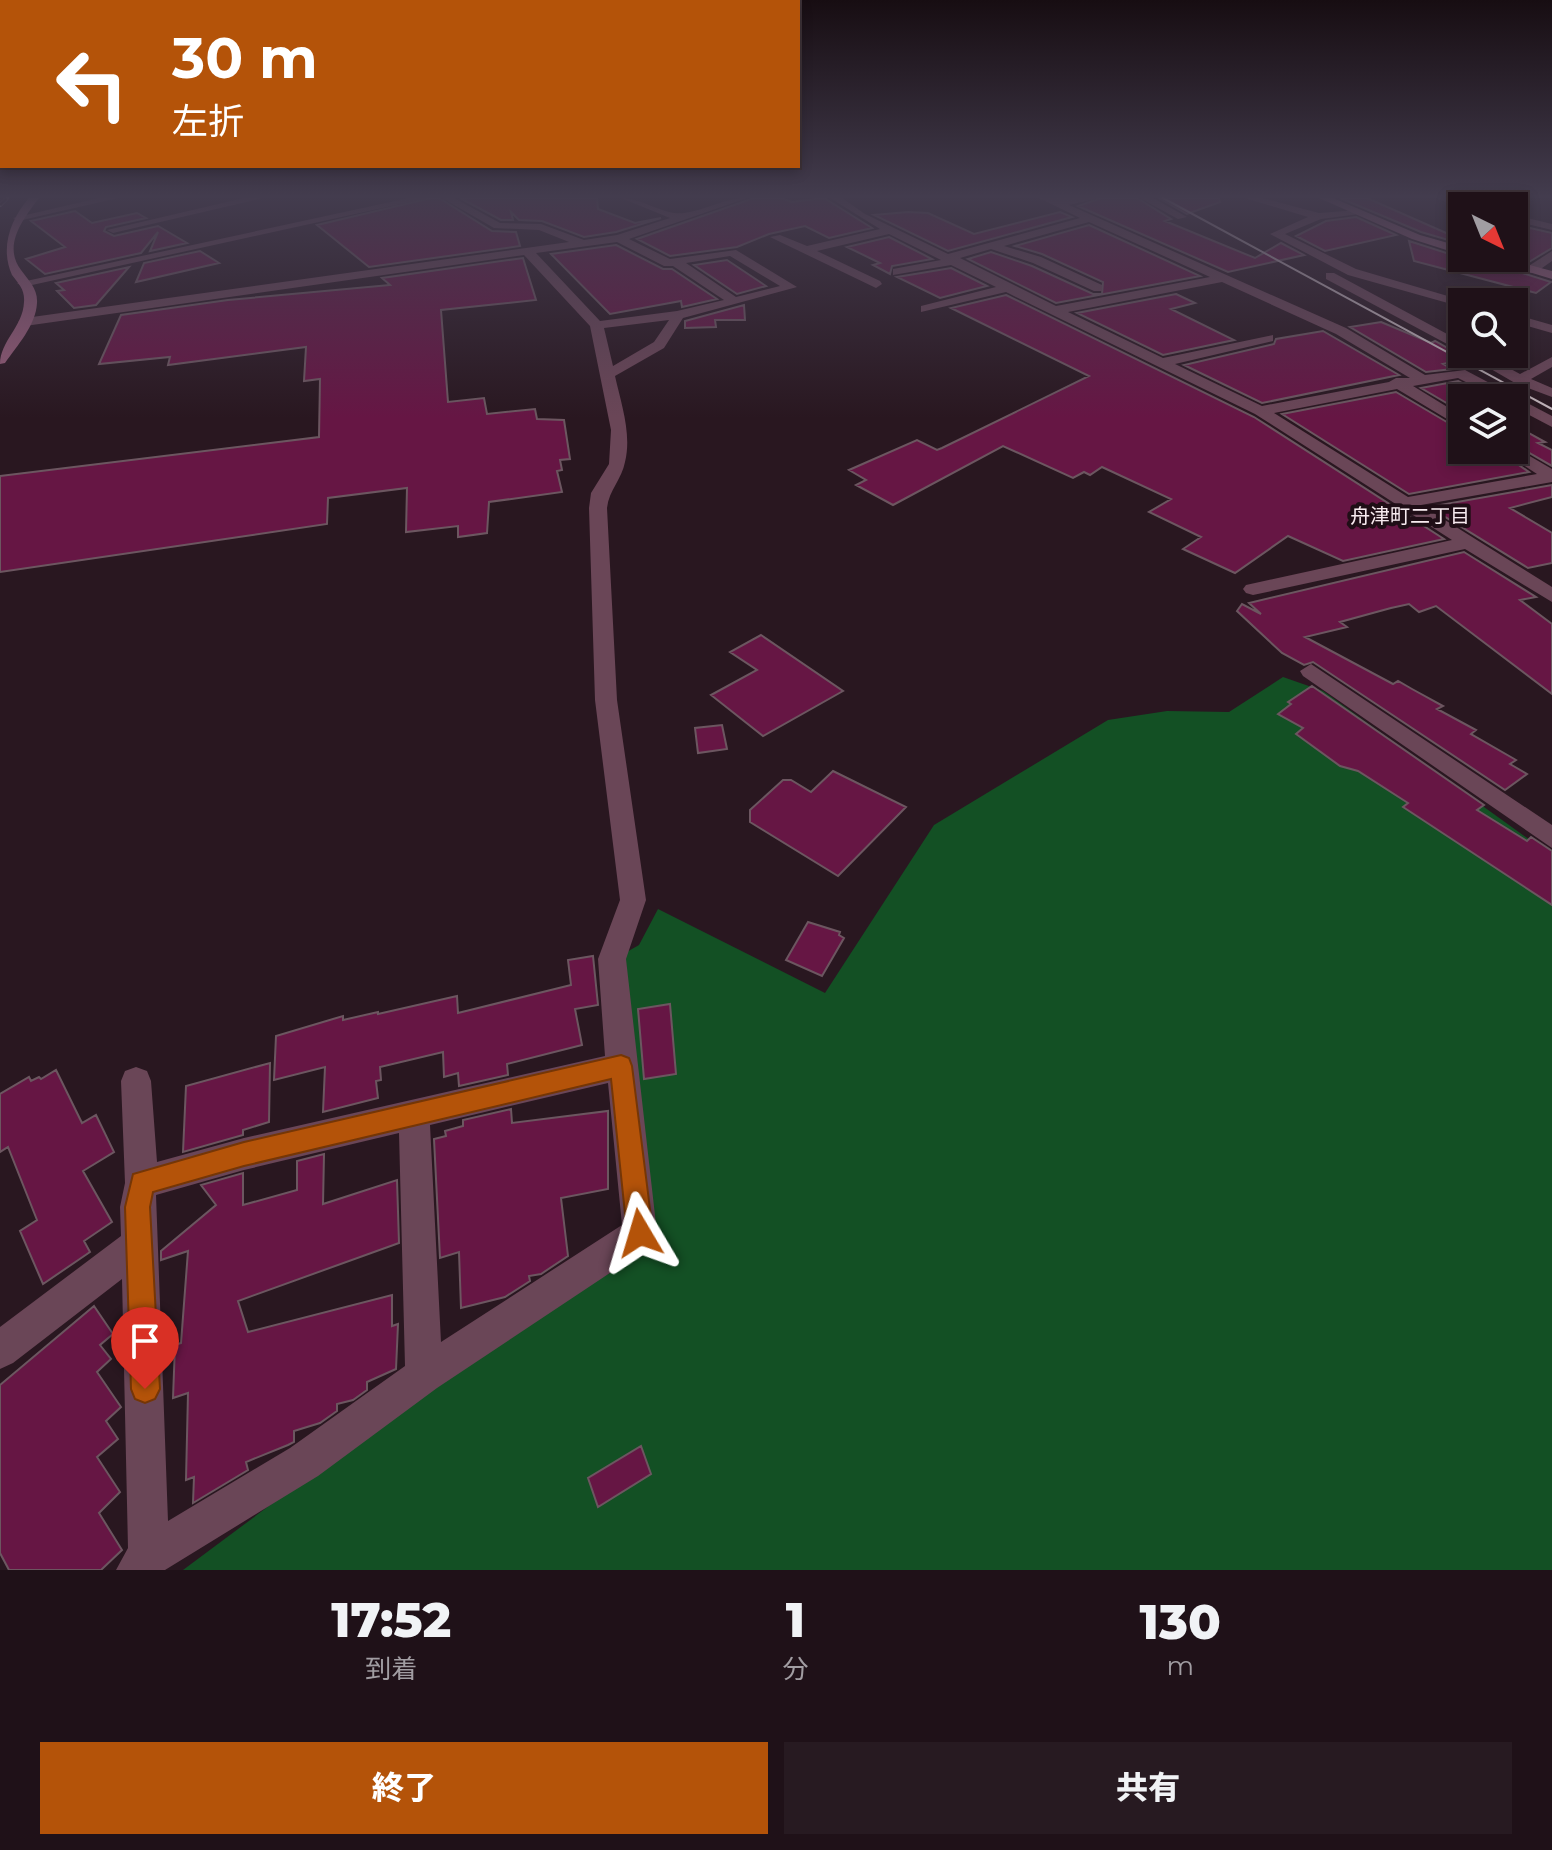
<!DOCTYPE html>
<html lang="ja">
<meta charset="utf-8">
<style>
body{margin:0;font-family:Montserrat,"Noto Sans JP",sans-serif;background:#271a21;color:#f1f3f6;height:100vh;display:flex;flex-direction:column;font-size:30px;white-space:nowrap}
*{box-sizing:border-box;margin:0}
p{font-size:26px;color:#a19da2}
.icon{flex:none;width:44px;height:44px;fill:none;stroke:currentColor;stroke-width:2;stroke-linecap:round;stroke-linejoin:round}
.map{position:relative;height:1570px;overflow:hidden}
.drawer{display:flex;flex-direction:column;background:#1f1118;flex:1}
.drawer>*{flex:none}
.banner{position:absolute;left:0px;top:0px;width:800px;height:168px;box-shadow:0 4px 12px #0003,0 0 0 2px #3c3137;background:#b45309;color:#fff;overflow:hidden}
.needle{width:52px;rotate:137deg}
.tools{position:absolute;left:1448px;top:192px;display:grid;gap:16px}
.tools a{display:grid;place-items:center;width:80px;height:80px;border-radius:0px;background:#1f1118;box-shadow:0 4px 12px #0003,0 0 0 2px #3c3137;font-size:40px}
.pin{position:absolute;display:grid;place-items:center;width:68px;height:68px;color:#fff;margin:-82px -34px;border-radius:50% 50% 50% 0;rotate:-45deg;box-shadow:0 0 8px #0007}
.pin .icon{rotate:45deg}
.me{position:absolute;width:88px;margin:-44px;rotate:353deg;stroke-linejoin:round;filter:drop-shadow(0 0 6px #0008)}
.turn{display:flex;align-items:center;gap:28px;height:168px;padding:0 40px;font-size:36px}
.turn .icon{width:104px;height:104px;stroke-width:2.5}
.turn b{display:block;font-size:56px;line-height:68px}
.eta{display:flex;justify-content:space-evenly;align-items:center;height:136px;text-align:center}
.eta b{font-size:48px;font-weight:800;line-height:56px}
.primary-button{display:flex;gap:16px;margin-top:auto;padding:16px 40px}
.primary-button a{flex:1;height:92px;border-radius:0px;background:#b45309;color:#fff;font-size:32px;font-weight:800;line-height:92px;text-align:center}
.primary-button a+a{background:#271a21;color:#f1f3f6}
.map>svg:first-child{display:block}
.green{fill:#135024}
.building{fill:#661644;stroke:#6c5660;stroke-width:2}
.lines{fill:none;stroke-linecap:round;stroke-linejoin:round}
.street{fill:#6a4657;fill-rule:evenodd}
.secondary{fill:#965c78;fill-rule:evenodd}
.tram{stroke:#c4b6bc;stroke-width:2}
.rail-casing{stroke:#c4b6bc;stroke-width:4}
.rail{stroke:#1f0e16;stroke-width:3;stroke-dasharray:9;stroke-linecap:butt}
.route{fill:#b45309;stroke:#753606;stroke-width:2}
.labels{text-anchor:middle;stroke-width:8;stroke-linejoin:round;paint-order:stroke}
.far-neighbourhood-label{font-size:20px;fill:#f8ebf0;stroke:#1f0e16}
</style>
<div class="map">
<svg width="1552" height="1570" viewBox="0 0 1552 1570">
<rect width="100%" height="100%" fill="#291720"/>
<!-- green -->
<path class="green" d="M 1283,677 L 1323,691 L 1552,856 L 1552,1570 L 183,1570 L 426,1389 L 595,1281 L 659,1247 L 645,1168 L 625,953 L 639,945 L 658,909 L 825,993 L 934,825 L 1108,720 L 1167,711 L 1229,712 Z"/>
<!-- building -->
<path class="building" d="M 431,198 L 439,198 L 492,231 L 516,232 L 520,246 L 369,267 L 317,225 Z
M 460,198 L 597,198 L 598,209 L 635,223 L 661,218 L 616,232 L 584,237 L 542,221 L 519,220 L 511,212 L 513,220 L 501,220 Z
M 754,198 L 781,198 L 792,202 L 824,198 L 872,228 L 829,238 L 805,226 L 769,234 L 737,247 L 670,256 L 637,239 Z
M 1101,198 L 1137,198 L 1171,219 L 1165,221 L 1255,258 L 1281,243 L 1304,255 L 1228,272 L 1078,206 Z
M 1159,198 L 1219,198 L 1220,202 L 1187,214 Z
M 1340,198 L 1367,198 L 1462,240 L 1462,244 L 1421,232 Z
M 75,211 L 92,223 L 137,213 L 146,218 L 106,227 L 104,231 L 114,236 L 158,226 L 187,243 L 150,251 L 158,232 L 141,253 L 45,274 L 26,259 L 65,247 L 31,221 Z
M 908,212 L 928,213 L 974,234 L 1060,212 L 1072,217 L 948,251 L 874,215 Z
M 1356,217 L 1396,235 L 1325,251 L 1296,236 L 1326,221 Z
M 1089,225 L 1200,276 L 1056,303 L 968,259 L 991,252 L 1032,266 L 1093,294 L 1102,294 L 1103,282 L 1042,254 L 1015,246 Z
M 1530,228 L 1552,233 L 1552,248 L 1529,262 L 1514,258 L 1514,238 Z
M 889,237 L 932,259 L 892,266 L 890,274 L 873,265 L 880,263 L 847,247 Z
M 1409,241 L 1462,258 L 1462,271 L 1484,261 L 1551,282 L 1536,293 L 1414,261 Z
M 616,245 L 663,269 L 672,269 L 717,299 L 682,307 L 681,301 L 610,314 L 551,254 Z
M 200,251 L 219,263 L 136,282 L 144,263 Z
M 523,258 L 536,300 L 441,310 L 448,402 L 484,398 L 487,414 L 535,409 L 537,419 L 564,420 L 570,459 L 560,460 L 562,470 L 557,471 L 562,492 L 489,502 L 487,533 L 458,537 L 458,526 L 406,532 L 407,488 L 328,498 L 327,524 L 0,572 L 0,476 L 319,437 L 320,379 L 304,381 L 306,347 L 168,365 L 170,357 L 99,364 L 121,315 L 228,300 L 390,285 L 382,278 Z
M 727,260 L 766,286 L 737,294 L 694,265 Z
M 129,267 L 96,305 L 74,308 L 57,291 L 64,290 L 56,283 Z
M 951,268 L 987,286 L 940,298 L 897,277 Z
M 1176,294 L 1195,303 L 1171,309 L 1234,340 L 1163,355 L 1077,313 Z
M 1006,295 L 1254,417 L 1444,539 L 1343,561 L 1288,536 L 1235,573 L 1183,549 L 1201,537 L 1149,512 L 1171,499 L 1102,467 L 1090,475 L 1084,472 L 1073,478 L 1003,446 L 893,505 L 856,485 L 866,480 L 849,470 L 917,440 L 937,450 L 942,448 L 1089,376 L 951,308 Z
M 744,305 L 745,320 L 715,320 L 716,327 L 685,328 L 685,321 Z
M 1381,322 L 1431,343 L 1435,341 L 1467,359 L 1443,364 L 1452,369 L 1426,372 L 1350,327 Z
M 1323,331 L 1399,375 L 1262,403 L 1184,365 L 1274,344 L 1276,339 Z
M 1458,381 L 1490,398 L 1462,398 L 1462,412 L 1421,388 Z
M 1396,392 L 1462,431 L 1462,450 L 1497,450 L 1529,472 L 1409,494 L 1282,414 Z
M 1514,425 L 1545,442 L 1538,443 L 1552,450 L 1552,466 L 1514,444 Z
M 1552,485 L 1552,497 L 1510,508 L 1552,533 L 1552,563 L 1528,568 L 1429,507 Z
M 1464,552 L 1536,597 L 1520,600 L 1552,624 L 1552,694 L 1436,606 L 1419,612 L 1409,604 L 1391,608 L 1340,622 L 1347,627 L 1305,637 L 1393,684 L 1398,681 L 1412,689 L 1443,706 L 1437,709 L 1476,730 L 1471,734 L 1516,760 L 1510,764 L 1527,774 L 1505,790 L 1313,662 L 1304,665 L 1282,653 L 1237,611 L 1242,604 L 1261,614 L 1249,603 Z
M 761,635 L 843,691 L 763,736 L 711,695 L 757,670 L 730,652 Z
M 1312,686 L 1484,805 L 1477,810 L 1527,841 L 1531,837 L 1552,851 L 1552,905 L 1403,807 L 1408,803 L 1358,771 L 1340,766 L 1296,734 L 1303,728 L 1278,714 L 1291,704 L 1288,702 Z
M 722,725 L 727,749 L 698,753 L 695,728 Z
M 833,771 L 906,807 L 838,876 L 750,822 L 750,810 L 783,780 L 791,780 L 811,792 Z
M 808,922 L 840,932 L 839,935 L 844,938 L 822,976 L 786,960 Z
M 593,956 L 598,1005 L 575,1009 L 582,1045 L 507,1064 L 508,1075 L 459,1086 L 458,1073 L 444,1077 L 443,1052 L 380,1067 L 381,1080 L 376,1081 L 378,1098 L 323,1112 L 325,1067 L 274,1080 L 276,1036 L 343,1016 L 343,1020 L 378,1012 L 378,1014 L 457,996 L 458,1013 L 571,985 L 568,960 Z
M 670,1004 L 676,1074 L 644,1079 L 638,1009 Z
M 270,1063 L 269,1122 L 243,1130 L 243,1135 L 183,1152 L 186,1086 Z
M 56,1070 L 82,1123 L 96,1115 L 114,1152 L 83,1171 L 112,1222 L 84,1241 L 90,1252 L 43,1284 L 20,1231 L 37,1220 L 8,1147 L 0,1152 L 0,1094 L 29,1077 L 31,1081 L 39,1077 L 41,1079 Z
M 511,1109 L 512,1123 L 608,1111 L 608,1189 L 561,1198 L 568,1256 L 541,1274 L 529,1276 L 530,1281 L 505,1297 L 461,1308 L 459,1252 L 440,1258 L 434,1139 L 446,1136 L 445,1131 L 463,1126 L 463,1120 Z
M 324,1154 L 323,1204 L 397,1180 L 399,1243 L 238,1301 L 248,1332 L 392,1295 L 392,1326 L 398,1324 L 396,1369 L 367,1382 L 367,1390 L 353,1400 L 337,1404 L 337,1411 L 320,1423 L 294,1431 L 294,1442 L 288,1445 L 246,1462 L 248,1470 L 193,1503 L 194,1477 L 186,1480 L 188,1393 L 173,1398 L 175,1345 L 181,1343 L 188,1251 L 161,1260 L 161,1251 L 216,1205 L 201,1185 L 243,1173 L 243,1205 L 297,1190 L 297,1161 Z
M 94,1306 L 113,1334 L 100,1345 L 111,1359 L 97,1372 L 121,1407 L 106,1421 L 118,1439 L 97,1457 L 120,1492 L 99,1513 L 122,1550 L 101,1570 L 9,1570 L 0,1553 L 0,1385 Z
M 641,1446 L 651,1474 L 598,1507 L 588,1478 Z"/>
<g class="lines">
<!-- street -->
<path class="street" d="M 99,198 L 118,198 L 18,221 L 13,218 Z
M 244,198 L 263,198 L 113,233 L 107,230 Z
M 409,198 L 428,198 L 23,287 L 17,283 Z
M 442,198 L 454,198 L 500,223 L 541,224 L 584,240 L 617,235 L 670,218 L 621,198 C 642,198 665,216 684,213 C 706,210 724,198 747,198 L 629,239 L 670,259 L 736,250 L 797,287 L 683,318 L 664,348 L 615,376 C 621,403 632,434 625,462 C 622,479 609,490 607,508 L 617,700 L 646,900 L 626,959 L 657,1233 L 652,1245 L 437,1388 L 318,1476 L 165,1570 L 116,1570 L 128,1548 L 122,1279 L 13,1363 L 0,1369 L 0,1327 L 121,1236 L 120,1207 L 125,1183 L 121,1081 L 125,1071 L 136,1067 L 147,1071 L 151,1081 L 157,1162 L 244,1138 L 605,1056 L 598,959 L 620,900 L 595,700 L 589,508 L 591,493 L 609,464 L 611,430 L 590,326 L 524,255 L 25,326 L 18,322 L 25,318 L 569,242 L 539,230 L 494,228 ZM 617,242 L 664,266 L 673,266 L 724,300 L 677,311 L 600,321 L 536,253 ZM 730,256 L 780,286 L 736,297 L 686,263 ZM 669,320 L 654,342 L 613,366 L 604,328 ZM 608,1083 L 622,1225 L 441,1342 L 430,1125 ZM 399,1133 L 405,1366 L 290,1448 L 168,1521 L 156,1195 L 244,1170 Z
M 830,198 L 842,198 L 865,214 L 948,254 L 1080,218 L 1039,198 L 1098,198 L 1069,205 L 1346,328 L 1425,375 L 1465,370 L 1552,416 L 1552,427 L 1514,407 L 1514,398 L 1497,398 L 1458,378 L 1413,386 L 1462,416 L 1462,428 L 1397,389 L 1274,413 L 1408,497 L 1537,474 L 1500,450 L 1514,450 L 1514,447 L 1552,469 L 1552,482 L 1421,505 L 1552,587 L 1552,602 L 1465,549 L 1253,595 L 1246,593 L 1243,589 L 1246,585 L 1452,540 L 1255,414 L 1006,292 L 921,312 L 921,306 L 996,287 L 951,265 L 893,275 L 893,269 L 941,260 L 889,234 L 817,251 L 880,281 L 882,284 L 876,288 L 770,237 L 780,235 L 807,246 L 880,229 ZM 1089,222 L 1210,277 L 1056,306 L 960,258 L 991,249 L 1033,263 L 1094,291 L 1102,291 L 1102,285 L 1041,257 L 1004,246 ZM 1222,282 L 1336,334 L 1410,378 L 1396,378 L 1389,382 L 1262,406 L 1175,364 L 1273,341 L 1273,335 L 1163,358 L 1068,312 Z
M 1140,198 L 1153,198 L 1187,217 L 1178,219 Z
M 1245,198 L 1262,198 L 1319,213 L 1359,210 L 1359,214 L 1321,219 L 1285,234 L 1356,269 L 1468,302 L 1462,302 L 1462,307 L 1348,275 L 1270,234 L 1308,217 Z
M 1436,198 L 1451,198 L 1471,206 L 1462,208 Z
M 1514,215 L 1552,224 L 1552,230 L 1514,221 Z
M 1552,251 L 1552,261 L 1535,273 L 1527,273 L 1527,267 Z
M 1326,273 L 1334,273 L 1462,342 L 1462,352 L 1326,279 Z
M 1514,314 L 1552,325 L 1552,333 L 1514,322 Z
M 1465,354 L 1483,354 L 1520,374 L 1552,357 L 1552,367 L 1531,379 L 1552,388 L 1552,397 L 1515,383 Z
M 1311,664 L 1552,825 L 1552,848 L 1303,676 L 1300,671 Z"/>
<!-- secondary -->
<path class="secondary" d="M 29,198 L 39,198 C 24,218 2,245 21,270 C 29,281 38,289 37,303 C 36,325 17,346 5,363 L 0,364 C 0,341 23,327 24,302 C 25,290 19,284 12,275 C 0,248 10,220 29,198 Z
M 1319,198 L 1333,198 L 1420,235 L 1462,247 L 1462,255 L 1412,239 Z
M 1483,258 L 1503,258 L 1552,271 L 1552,279 Z"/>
<!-- tram -->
<path class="tram" d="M 1163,198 L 1552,409"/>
<!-- rail casing -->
<g class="rail-casing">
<path id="rail" d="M 0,205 L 7,198"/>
</g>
<!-- rail -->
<use href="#rail" class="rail"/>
</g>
<!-- sky -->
<linearGradient id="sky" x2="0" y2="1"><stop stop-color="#170d12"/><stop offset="0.47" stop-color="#433c4e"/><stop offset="1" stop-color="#433c4e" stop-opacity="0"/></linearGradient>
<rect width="1552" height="418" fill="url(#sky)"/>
<!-- route -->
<path class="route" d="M 621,1055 L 629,1058 L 632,1066 L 653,1233 L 649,1242 L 640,1246 L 630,1242 L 627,1233 L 611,1079 L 244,1166 L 153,1192 L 150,1207 L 160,1389 L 155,1399 L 145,1403 L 135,1399 L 131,1389 L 125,1207 L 133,1174 L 244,1142 Z"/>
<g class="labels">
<!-- far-neighbourhood labels -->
<g class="far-neighbourhood-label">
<text x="1410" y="523">舟津町二丁目</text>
</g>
</g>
</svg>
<div class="tools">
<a><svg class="needle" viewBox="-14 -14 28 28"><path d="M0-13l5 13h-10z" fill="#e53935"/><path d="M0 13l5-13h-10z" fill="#a19da2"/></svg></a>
<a><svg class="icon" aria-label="search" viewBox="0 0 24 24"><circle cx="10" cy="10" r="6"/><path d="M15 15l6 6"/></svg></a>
<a><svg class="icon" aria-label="layers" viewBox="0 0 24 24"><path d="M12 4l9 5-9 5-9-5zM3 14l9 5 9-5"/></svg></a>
</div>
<div class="pin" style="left:145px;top:1389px;background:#d93025"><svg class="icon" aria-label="arrive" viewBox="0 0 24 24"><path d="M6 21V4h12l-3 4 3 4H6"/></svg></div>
<svg class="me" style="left:640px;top:1233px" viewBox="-20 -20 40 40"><path d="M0-17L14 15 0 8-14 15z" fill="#b45309" stroke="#fff" stroke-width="4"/></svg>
<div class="banner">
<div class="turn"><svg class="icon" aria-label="left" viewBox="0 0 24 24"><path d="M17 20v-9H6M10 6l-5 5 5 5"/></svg><div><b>30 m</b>左折</div></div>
</div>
</div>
<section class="drawer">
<div class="eta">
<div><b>17:52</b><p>到着</p></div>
<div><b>1</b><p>分</p></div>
<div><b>130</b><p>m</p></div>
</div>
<div class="primary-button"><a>終了</a><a>共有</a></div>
</section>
